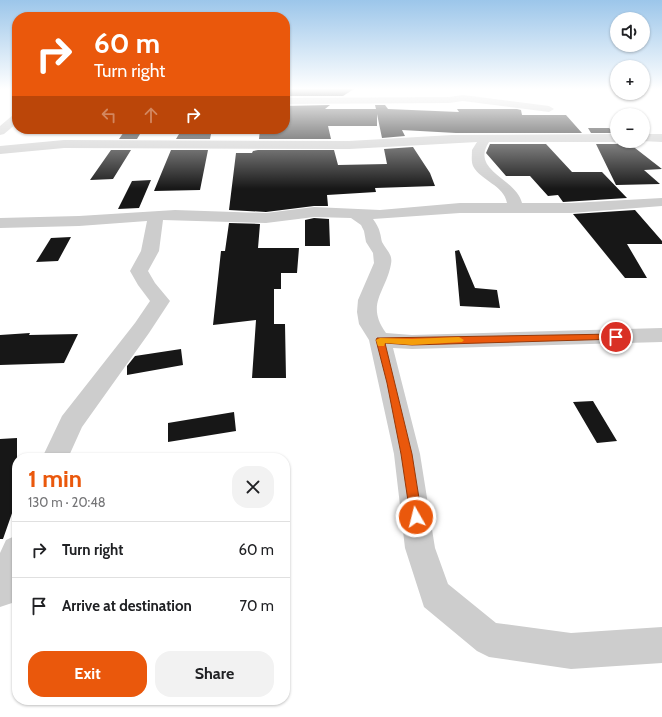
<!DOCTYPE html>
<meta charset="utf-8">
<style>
body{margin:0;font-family:Cabin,sans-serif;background:#f2f2f2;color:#202124;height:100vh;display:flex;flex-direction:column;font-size:15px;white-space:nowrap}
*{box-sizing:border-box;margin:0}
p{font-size:13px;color:#757577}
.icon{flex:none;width:22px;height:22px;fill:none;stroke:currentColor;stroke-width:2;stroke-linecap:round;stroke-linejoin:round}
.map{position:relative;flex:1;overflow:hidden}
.drawer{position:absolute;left:12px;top:453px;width:278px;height:252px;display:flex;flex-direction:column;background:#fff;border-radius:16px;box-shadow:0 1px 3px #0004}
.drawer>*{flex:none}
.guide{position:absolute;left:12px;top:12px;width:278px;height:122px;border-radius:16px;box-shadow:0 1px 3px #0004;background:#ea580c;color:#fff;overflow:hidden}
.buttons{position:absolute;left:610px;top:12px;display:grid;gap:8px}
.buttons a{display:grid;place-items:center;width:40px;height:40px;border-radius:50%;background:#fff;box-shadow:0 1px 3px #0004;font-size:20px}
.pin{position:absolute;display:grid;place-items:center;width:34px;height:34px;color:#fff;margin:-17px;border:2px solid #fff;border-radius:50%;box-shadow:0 1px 4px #0007}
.me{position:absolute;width:44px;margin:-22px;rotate:352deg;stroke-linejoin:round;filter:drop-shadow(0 0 3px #0008)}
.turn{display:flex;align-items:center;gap:14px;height:84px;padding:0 16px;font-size:18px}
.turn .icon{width:52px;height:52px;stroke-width:2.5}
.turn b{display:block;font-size:28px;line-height:34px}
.lanes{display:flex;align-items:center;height:38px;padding:0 16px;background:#0003;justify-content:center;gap:20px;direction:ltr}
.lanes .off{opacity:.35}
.round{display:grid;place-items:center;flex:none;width:42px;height:42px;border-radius:16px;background:#f2f2f2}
.summary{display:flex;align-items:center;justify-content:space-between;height:68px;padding:0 16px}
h1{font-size:24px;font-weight:700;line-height:30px;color:#ea580c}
.action{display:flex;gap:8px;margin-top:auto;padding:8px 16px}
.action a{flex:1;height:46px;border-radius:16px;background:#ea580c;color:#fff;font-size:16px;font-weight:700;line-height:46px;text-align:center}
.action a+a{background:#f2f2f2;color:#202124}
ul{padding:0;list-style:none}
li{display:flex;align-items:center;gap:12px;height:56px;padding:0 16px;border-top:1px solid #e0e0e0}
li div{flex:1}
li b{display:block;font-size:15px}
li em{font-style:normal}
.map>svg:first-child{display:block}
.building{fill:#171717}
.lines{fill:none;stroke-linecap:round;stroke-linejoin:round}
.minor{fill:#cdcdcd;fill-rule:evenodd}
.route{fill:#ea580c;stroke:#983908}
.slow{fill:#f59e0b}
</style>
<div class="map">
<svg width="662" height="717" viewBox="0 0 662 717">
<rect width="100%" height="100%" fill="#fff"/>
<!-- building -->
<path class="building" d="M 285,89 L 354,89 L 343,96 L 285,96 Z
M 330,105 L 325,109 L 376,109 L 375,105 L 385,105 L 388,109 L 459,112 L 457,109 L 517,109 L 521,110 L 522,115 L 566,115 L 582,133 L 456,133 L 402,130 L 405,136 L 382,138 L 377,114 L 377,126 L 328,126 L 331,139 L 259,139 L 260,129 L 285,129 L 285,106 Z
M 588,128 L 609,128 L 615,133 L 591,133 Z
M 126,129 L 143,129 L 137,139 L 119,139 Z
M 182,129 L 212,129 L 210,139 L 176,139 Z
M 620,141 L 626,141 L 662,169 L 644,170 L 660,184 L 616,185 L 596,144 L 617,144 Z
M 490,144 L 546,144 L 572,172 L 602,172 L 627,198 L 563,202 L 558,195 L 548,196 L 530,176 L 506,176 L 486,153 Z
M 413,147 L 430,173 L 435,186 L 375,188 L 376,192 L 327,195 L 328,206 L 314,206 L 266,212 L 229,210 L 236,153 L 252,153 L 253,151 L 258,150 L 334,150 L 338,165 L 387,164 L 384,149 Z
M 111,150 L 131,150 L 113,179 L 90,180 Z
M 171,150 L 208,150 L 200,190 L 154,191 Z
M 151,180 L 139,208 L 118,209 L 132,181 Z
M 635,210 L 662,241 L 662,244 L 627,244 L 647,278 L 625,278 L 573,214 Z
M 314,218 L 329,219 L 330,246 L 305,246 L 305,220 Z
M 229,223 L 260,224 L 258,248 L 299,248 L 297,273 L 281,273 L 281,289 L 274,289 L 274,324 L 285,324 L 286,378 L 252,378 L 256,320 L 213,325 L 221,251 L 225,251 Z
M 71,237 L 58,261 L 36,262 L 51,238 Z
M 459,250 L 475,288 L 497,290 L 500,308 L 460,306 L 455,251 Z
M 30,333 L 29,335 L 78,334 L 64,363 L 0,365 L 0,335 Z
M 181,349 L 183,365 L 127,375 L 127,366 L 135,356 Z
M 593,401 L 617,441 L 597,443 L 573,402 Z
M 234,412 L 236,431 L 168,442 L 168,423 Z
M 17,438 L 17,499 L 3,539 L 0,539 L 0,439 Z"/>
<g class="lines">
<!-- minor -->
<path class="minor" d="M 463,95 L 549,106 L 554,109 L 549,112 L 463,101 L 449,103 L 285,104 L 285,98 L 449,97 Z
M 17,114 L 17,123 L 4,134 L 0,135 L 0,126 L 13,115 Z
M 617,134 L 617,141 L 619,141 L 617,142 L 489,142 C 470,171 516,178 522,203 L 571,203 L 662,198 L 662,206 L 571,213 L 460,213 L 373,219 C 376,223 379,228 380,233 C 381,236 381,239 382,242 C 386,250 393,254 391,264 C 386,292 365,304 386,333 L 412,335 L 662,328 L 662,342 L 412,349 L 393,348 L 420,454 L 435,548 L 448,584 L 496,623 L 571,633 L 662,627 L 662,663 L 571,669 L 489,657 L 477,651 L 424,607 L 405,548 L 394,454 L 369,340 L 359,324 L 357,312 L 358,300 L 374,263 L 373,253 L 366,242 L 364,231 L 361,225 L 351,218 L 314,217 L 266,223 L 163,220 L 159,251 L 148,271 L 155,283 L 170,301 L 149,333 L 82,427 L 68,458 L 42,458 L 62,416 L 135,323 L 150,301 L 138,285 L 130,271 L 141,251 L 147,221 L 79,226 L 0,228 L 0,218 L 79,216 L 175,210 L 266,213 L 314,207 L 380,210 L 460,203 L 507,203 C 504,185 481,181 473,166 C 471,161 472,155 472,150 L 477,142 L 349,149 L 64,148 L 0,154 L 0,146 L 64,140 L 349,141 L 452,135 Z
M 643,134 L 662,134 L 662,142 L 641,141 L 643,141 Z
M 17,535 L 17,589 L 12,603 L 0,607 L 0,553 L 6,540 Z"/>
</g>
<!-- sky -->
<linearGradient id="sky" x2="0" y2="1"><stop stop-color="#9cc6ea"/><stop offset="0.47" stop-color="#fff"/><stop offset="1" stop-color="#fff" stop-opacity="0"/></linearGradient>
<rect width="662" height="189" fill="url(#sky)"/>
<!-- route -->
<path class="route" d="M 616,334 L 620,337 L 619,339 L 412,345 L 385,343 L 412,454 L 422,517 L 420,521 L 416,522 L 411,521 L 401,454 L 387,383 L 376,340 L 377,338 Z"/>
<!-- slow -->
<path class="slow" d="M 459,337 L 464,340 L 462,342 L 412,345 L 385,343 L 384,346 L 378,346 L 376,340 L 380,338 L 412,339 Z"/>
</svg>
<div class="buttons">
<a><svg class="icon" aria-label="sound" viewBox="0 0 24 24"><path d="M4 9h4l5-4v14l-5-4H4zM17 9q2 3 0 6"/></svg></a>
<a>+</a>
<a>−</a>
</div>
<div class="pin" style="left:616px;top:337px;background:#d93025"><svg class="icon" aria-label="arrive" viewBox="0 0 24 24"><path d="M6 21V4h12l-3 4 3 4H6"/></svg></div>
<svg class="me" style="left:416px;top:517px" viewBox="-20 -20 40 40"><circle r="17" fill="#ea580c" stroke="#fff" stroke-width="3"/><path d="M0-11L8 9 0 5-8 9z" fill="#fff"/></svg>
<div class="guide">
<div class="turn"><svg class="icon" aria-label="right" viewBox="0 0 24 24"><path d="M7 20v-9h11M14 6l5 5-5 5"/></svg><div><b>60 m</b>Turn right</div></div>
<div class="lanes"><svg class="icon off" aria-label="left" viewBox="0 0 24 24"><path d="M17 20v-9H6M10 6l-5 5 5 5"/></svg><svg class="icon off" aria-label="ahead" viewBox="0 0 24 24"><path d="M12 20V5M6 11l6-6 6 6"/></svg><svg class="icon" aria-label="right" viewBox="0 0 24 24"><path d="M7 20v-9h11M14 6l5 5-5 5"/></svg></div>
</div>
<section class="drawer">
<div class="summary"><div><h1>1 min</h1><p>130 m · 20:48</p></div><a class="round"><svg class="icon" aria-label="close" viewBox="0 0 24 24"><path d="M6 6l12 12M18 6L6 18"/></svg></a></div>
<ul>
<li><svg class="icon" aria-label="right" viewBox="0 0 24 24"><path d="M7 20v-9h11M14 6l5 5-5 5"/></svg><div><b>Turn right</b></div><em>60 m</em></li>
<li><svg class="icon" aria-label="arrive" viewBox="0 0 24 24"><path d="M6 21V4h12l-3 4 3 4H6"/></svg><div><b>Arrive at destination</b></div><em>70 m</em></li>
</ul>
<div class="action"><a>Exit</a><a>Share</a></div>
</section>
</div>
